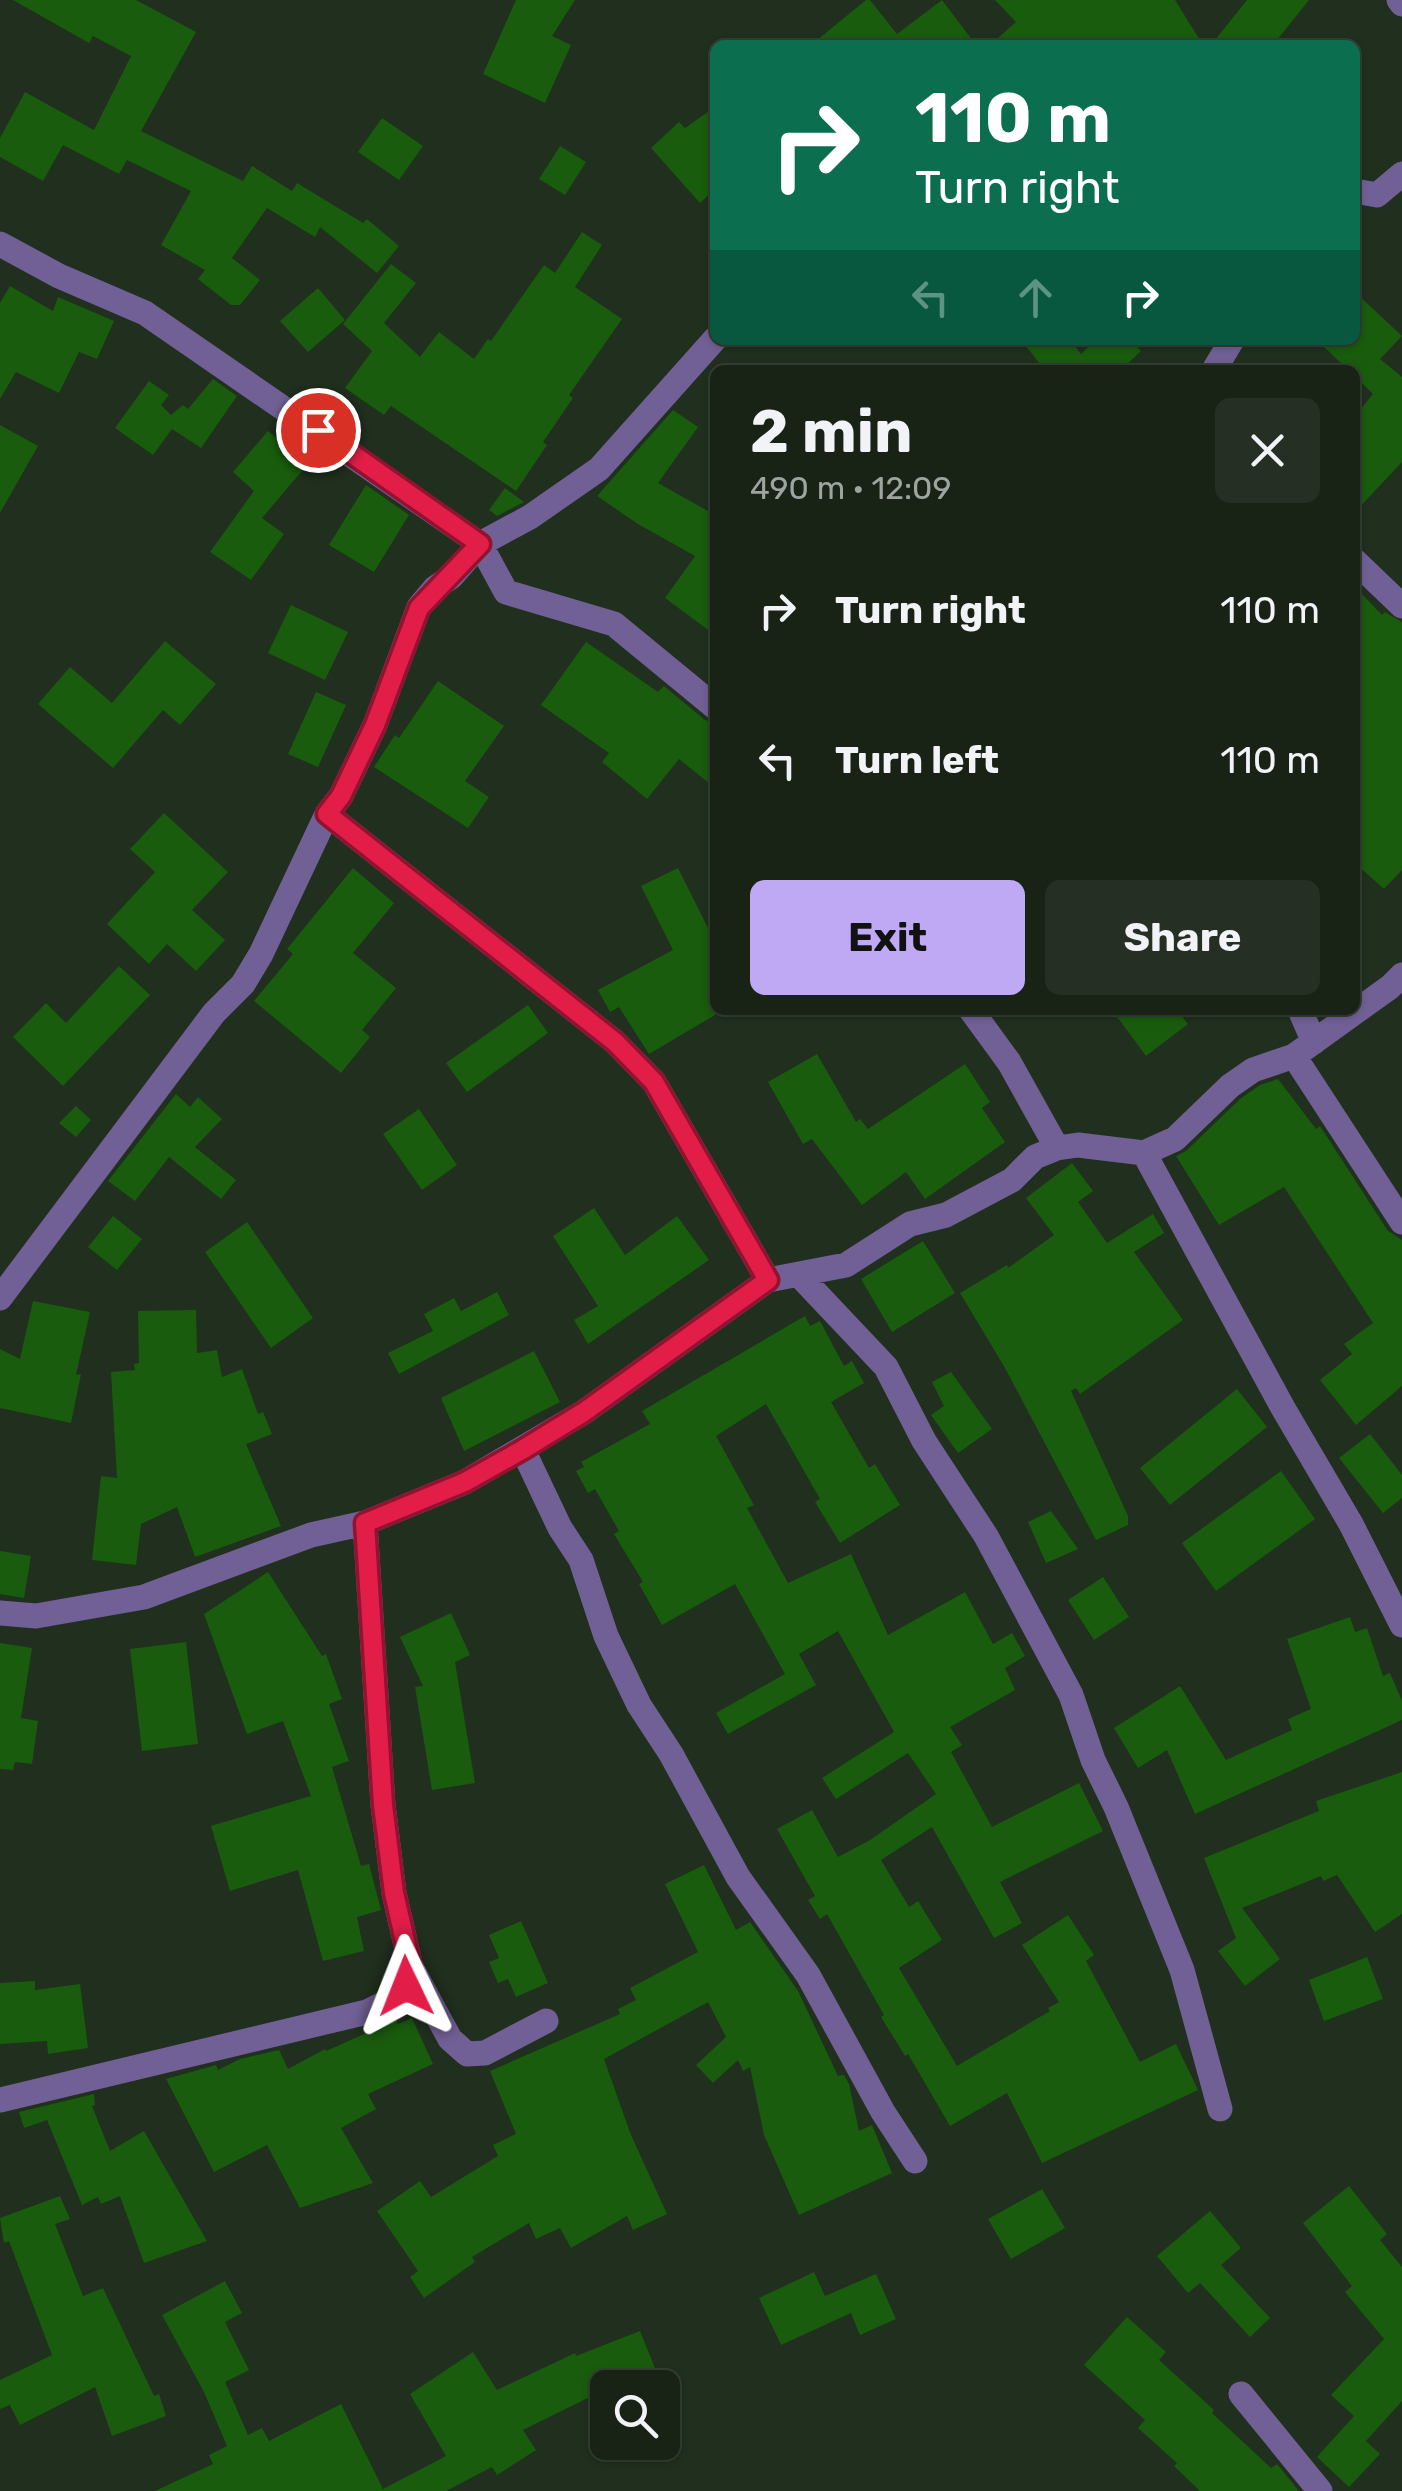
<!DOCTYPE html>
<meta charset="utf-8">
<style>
body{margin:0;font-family:Rubik,sans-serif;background:#252f23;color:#f1f3f6;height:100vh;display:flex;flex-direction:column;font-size:38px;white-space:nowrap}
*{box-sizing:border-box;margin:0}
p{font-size:32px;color:#9fa4a1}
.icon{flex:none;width:55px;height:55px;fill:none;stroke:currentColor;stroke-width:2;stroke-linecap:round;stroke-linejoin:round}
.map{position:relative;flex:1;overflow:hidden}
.sheet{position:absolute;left:710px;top:365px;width:650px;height:650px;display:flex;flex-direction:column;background:#182316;border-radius:15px;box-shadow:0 2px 8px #0004,0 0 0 2px #364035}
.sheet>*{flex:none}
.hud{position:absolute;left:710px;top:40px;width:650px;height:305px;border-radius:15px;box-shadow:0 2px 8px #0004,0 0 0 2px #364035;background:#0b6e4f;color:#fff;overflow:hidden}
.buttons{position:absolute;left:590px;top:2370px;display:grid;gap:20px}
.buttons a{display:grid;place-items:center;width:90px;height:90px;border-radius:15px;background:#182316;box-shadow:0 2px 8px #0004,0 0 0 2px #364035;font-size:50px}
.pin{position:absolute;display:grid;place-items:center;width:85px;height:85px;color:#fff;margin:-42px;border:5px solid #fff;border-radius:50%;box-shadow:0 2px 10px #0007}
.me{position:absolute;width:110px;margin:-55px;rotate:358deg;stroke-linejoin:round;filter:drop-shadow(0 0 8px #0008)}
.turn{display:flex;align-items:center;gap:35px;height:210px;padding:0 40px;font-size:45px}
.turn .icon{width:130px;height:130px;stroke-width:2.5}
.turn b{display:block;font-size:70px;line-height:85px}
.lanes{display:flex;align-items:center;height:95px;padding:0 40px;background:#0003;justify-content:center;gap:50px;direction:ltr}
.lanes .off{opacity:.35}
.round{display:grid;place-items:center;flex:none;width:105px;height:105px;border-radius:15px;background:#252f23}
.summary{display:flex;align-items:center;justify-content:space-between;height:170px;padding:0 40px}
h1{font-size:60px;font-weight:700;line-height:75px}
.action{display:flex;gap:20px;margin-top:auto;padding:20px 40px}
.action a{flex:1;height:115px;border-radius:15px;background:#bfa9f4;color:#111;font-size:40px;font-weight:700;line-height:115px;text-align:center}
.action a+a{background:#252f23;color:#f1f3f6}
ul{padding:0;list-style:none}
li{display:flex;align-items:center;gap:30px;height:150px;padding:0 40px}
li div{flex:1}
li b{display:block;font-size:38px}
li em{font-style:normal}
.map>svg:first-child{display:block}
.building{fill:#195c0d}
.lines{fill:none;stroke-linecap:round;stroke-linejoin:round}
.minor{stroke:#716096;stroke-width:25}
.route-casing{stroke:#92132f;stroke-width:25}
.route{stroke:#e11d48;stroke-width:18}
</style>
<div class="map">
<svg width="1402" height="2491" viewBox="0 0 1402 2491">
<rect width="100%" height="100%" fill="#202f1e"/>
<!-- building -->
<path class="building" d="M 13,0 L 136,0 L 196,32 L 141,131 L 243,181 L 252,166 L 292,191 L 297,183 L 363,223 L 367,219 L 399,246 L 377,273 L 320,227 L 315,237 L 267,208 L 232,258 L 260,280 L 240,305 L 231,305 L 198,279 L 205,270 L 161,245 L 191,191 L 127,160 L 119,174 L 63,145 L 43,181 L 0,157 L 0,138 L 25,92 L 94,130 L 131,56 L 93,36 L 89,43 Z
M 516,0 L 575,0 L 552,36 L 571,45 L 545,103 L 483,74 Z
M 866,0 L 870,0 L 897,34 L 942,0 L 976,45 L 811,45 Z
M 995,0 L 1175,0 L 1203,45 L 990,45 L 1016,22 Z
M 1247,0 L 1309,0 L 1273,45 L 1211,45 Z
M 715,107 L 715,189 L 700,203 L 651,148 L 679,122 L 685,128 Z
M 382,118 L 423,146 L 399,180 L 358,152 Z
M 560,146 L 586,162 L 565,195 L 539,179 Z
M 582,232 L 602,245 L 575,287 L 622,319 L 569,395 L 573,398 L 543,442 L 547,445 L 516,491 L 391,406 L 384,415 L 345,388 L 372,351 L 343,324 L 391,264 L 416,283 L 384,323 L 420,357 L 439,332 L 474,359 L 488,339 L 491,341 L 544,265 L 555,273 Z
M 10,286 L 53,311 L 58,297 L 114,321 L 97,359 L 79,352 L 59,393 L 16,372 L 0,399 L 0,303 Z
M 318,288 L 345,320 L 308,352 L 280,321 Z
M 1355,292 L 1402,336 L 1380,359 L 1402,377 L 1402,462 L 1355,512 L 1355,416 L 1373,394 L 1355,376 L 1355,370 L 1348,370 L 1317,340 L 1355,340 Z
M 1021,340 L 1070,340 L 1081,354 L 1095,340 L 1130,340 L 1141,351 L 1121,370 L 1045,370 Z
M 213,379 L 237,396 L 201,448 L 172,429 L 153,455 L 115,428 L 149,381 L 169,395 L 161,405 L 171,415 L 183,405 L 188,409 Z
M 673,410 L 698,427 L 658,483 L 715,515 L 715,635 L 665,598 L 695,556 L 638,524 L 597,496 Z
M 0,425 L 38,446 L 0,513 Z
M 268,431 L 307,465 L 262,518 L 284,534 L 251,580 L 210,552 L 254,491 L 233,472 Z
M 366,485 L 409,515 L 374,572 L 329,545 Z
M 505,488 L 524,502 L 497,516 L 489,510 Z
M 1355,587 L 1382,615 L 1385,612 L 1402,622 L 1402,870 L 1384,889 L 1355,863 Z
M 291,605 L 348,632 L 325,680 L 268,653 Z
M 165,641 L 216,684 L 180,725 L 163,710 L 113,768 L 38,704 L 70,667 L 112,703 Z
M 586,642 L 658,692 L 664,686 L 705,720 L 715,723 L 715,788 L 679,759 L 647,799 L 602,762 L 609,753 L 541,705 Z
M 438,681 L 504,726 L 465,781 L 489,797 L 468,828 L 374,767 L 395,735 L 399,738 Z
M 316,692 L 346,705 L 318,767 L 288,754 Z
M 164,813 L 228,872 L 192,910 L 225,940 L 196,971 L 167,944 L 149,964 L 107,924 L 155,872 L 130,849 Z
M 353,868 L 394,903 L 353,953 L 396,988 L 362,1030 L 370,1037 L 341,1073 L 254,1001 L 293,954 L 287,949 Z
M 678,868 L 715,942 L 715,1015 L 649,1054 L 619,1007 L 610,1012 L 598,990 L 673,950 L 641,886 Z
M 119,966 L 150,995 L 63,1086 L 13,1037 L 46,1003 L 66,1023 Z
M 528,1005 L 548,1033 L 467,1092 L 446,1063 Z
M 1112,1010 L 1177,1010 L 1188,1024 L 1146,1056 Z
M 817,1054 L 856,1122 L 860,1119 L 868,1129 L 965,1064 L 990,1102 L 982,1108 L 1005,1142 L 925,1199 L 906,1172 L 862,1205 L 812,1139 L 803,1144 L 768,1082 Z
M 1278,1079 L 1316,1129 L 1320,1126 L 1388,1231 L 1402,1240 L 1402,1386 L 1356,1425 L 1320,1380 L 1352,1354 L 1344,1344 L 1373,1323 L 1284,1187 L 1219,1225 L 1176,1156 L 1186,1151 L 1240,1099 L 1260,1085 Z
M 176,1094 L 190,1107 L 198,1097 L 222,1119 L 195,1147 L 236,1180 L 221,1199 L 169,1157 L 135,1201 L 108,1181 Z
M 76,1106 L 91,1120 L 76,1137 L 59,1123 Z
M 419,1109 L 457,1165 L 422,1190 L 383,1134 Z
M 1072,1163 L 1093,1191 L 1078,1202 L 1107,1243 L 1153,1214 L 1164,1233 L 1134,1252 L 1183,1320 L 1080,1394 L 1076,1388 L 1071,1391 L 1128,1516 L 1128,1525 L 1096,1540 L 1005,1368 L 960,1293 L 1007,1265 L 1008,1268 L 1054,1235 L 1026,1198 Z
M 594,1208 L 625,1255 L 677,1216 L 709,1260 L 588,1344 L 574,1320 L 598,1306 L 553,1236 Z
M 113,1216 L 142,1239 L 117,1270 L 88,1247 Z
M 247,1222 L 313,1318 L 271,1348 L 205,1252 Z
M 923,1241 L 955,1293 L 892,1332 L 861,1279 Z
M 497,1292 L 509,1315 L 399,1374 L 388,1353 L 433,1331 L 424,1314 L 454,1298 L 461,1311 Z
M 33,1301 L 90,1312 L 76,1375 L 81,1374 L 71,1423 L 0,1408 L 0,1349 L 20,1359 Z
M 196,1310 L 197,1353 L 217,1350 L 222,1377 L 242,1369 L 258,1414 L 263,1412 L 272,1434 L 246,1444 L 281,1526 L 195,1557 L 177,1507 L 141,1524 L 136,1565 L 92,1560 L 101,1476 L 117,1478 L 111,1372 L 135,1370 L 134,1364 L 139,1363 L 138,1311 Z
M 805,1316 L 810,1326 L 820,1321 L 844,1366 L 852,1361 L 864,1383 L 831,1402 L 869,1468 L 875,1464 L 900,1505 L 840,1543 L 815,1502 L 820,1499 L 766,1404 L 716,1436 L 754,1505 L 747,1508 L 788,1583 L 851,1554 L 888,1635 L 965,1592 L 993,1644 L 1012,1633 L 1025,1656 L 1005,1668 L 1015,1690 L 950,1727 L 962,1745 L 951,1752 L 992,1827 L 1079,1783 L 1103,1831 L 1000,1882 L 1022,1923 L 994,1938 L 932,1827 L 881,1860 L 909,1907 L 918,1901 L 942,1940 L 899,1968 L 957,2066 L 1050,2011 L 1048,2008 L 1059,2002 L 1022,1945 L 1068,1915 L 1094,1955 L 1086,1961 L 1140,2062 L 1176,2044 L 1198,2090 L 1042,2163 L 1007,2093 L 950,2126 L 908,2054 L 905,2056 L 881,2017 L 884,2015 L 827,1914 L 820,1919 L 808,1900 L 815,1896 L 777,1829 L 812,1810 L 838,1857 L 870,1840 L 936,1794 L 908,1753 L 836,1799 L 822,1778 L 894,1732 L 838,1631 L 799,1654 L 816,1685 L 728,1734 L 716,1713 L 785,1674 L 735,1584 L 662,1625 L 639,1584 L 643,1582 L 614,1534 L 619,1531 L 595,1489 L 588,1493 L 576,1471 L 584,1467 L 581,1462 L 650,1424 L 642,1411 Z
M 534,1351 L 560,1402 L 464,1451 L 441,1398 Z
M 951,1372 L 992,1429 L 958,1453 L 931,1415 L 944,1406 L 932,1382 Z
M 1237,1389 L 1267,1427 L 1170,1505 L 1140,1468 Z
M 1370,1434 L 1402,1475 L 1402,1498 L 1383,1513 L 1339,1458 Z
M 1281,1471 L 1315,1519 L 1216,1591 L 1182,1543 Z
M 1051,1511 L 1078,1549 L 1046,1563 L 1028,1522 Z
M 0,1551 L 31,1556 L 24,1598 L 0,1594 Z
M 268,1572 L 322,1656 L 326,1654 L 342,1699 L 329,1704 L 349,1761 L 332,1767 L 361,1866 L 369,1864 L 381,1910 L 357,1917 L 364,1951 L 323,1961 L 298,1870 L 230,1891 L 211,1826 L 311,1796 L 283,1721 L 247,1734 L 204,1614 Z
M 1103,1577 L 1129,1617 L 1094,1640 L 1068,1600 Z
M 451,1613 L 470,1655 L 455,1662 L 475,1783 L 432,1790 L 415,1687 L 423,1686 L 400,1637 Z
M 1350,1617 L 1355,1632 L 1367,1628 L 1383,1676 L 1390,1673 L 1402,1701 L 1402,1720 L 1195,1814 L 1167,1750 L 1138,1768 L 1114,1728 L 1180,1686 L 1226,1760 L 1292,1730 L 1288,1719 L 1311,1709 L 1287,1639 Z
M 186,1642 L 198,1744 L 142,1751 L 130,1649 Z
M 0,1643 L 32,1648 L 21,1718 L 38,1721 L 32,1764 L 15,1762 L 13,1770 L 0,1769 Z
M 1402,1772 L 1402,1914 L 1375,1932 L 1337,1875 L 1323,1881 L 1321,1876 L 1242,1908 L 1280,1959 L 1245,1986 L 1218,1951 L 1236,1938 L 1204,1858 L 1319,1811 L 1316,1801 Z
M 704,1865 L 736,1930 L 750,1922 L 798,1991 L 838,2076 L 844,2075 L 849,2084 L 859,2131 L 872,2125 L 892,2173 L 799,2215 L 764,2135 L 750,2067 L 743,2071 L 738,2060 L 713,2083 L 696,2065 L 726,2037 L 708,2002 L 604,2059 L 631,2135 L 667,2214 L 633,2230 L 627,2216 L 571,2248 L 560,2228 L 536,2239 L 529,2223 L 472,2257 L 475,2262 L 424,2298 L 410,2277 L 418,2271 L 377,2211 L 420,2181 L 431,2197 L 498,2156 L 493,2145 L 516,2134 L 490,2071 L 620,2014 L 618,2009 L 636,2000 L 630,1988 L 698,1952 L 665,1884 Z
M 521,1921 L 548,1983 L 516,1997 L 508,1979 L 498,1983 L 489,1962 L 499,1958 L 489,1935 Z
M 1367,1957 L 1383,1999 L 1324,2021 L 1309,1980 Z
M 35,1981 L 35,1990 L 80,1984 L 88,2048 L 48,2054 L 47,2041 L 0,2044 L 0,1983 Z
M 412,2018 L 433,2064 L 368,2094 L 376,2109 L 341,2128 L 373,2183 L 300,2208 L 267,2145 L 214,2172 L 166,2079 L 216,2065 L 218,2070 L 240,2059 L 279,2050 L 288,2069 L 325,2049 L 326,2051 L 396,2020 L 398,2024 Z
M 94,2094 L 95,2105 L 92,2106 L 110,2151 L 144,2131 L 207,2241 L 144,2263 L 120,2196 L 101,2204 L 98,2197 L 82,2205 L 47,2120 L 24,2128 L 19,2112 Z
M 1349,2186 L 1387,2234 L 1380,2240 L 1402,2267 L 1402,2401 L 1366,2441 L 1380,2454 L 1349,2487 L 1317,2457 L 1354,2416 L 1331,2395 L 1384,2339 L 1345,2292 L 1352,2286 L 1303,2223 Z
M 1042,2189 L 1065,2228 L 1011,2259 L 988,2219 Z
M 60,2196 L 70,2219 L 55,2224 L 83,2296 L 103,2288 L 154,2396 L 159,2394 L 166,2416 L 112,2436 L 95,2387 L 20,2425 L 10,2405 L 0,2409 L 0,2380 L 52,2355 L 9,2241 L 4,2243 L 0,2218 Z
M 1210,2211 L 1241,2248 L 1221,2265 L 1270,2318 L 1250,2337 L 1200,2283 L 1188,2293 L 1157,2256 Z
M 814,2272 L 825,2296 L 876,2274 L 896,2319 L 860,2335 L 851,2313 L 781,2345 L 759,2298 Z
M 225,2281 L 242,2313 L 225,2322 L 249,2370 L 225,2382 L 248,2435 L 262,2428 L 269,2441 L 341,2404 L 383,2489 L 446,2456 L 410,2394 L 473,2352 L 497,2390 L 575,2353 L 576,2356 L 640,2331 L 663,2388 L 608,2388 L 523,2430 L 536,2450 L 497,2475 L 492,2467 L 446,2491 L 155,2491 L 213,2464 L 209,2455 L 227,2446 L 204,2392 L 162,2315 Z
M 1127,2317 L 1166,2352 L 1159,2360 L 1214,2410 L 1212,2413 L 1271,2468 L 1277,2464 L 1299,2491 L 1200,2491 L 1174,2466 L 1177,2463 L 1138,2428 L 1145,2420 L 1084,2365 Z"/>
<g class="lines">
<!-- minor -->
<path class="minor" d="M 1399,0 L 1402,4
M 1355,191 L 1377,195 L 1402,174
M 0,244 L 59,276 L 145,313 L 480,544 L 506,592 L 614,624 L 715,707
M 1214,370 L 1232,340
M 1355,561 L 1402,606
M 327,814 L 615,1042 L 654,1082 L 768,1280
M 971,1010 L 1009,1062 L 1057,1148
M 1300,1010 L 1314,1042
M 1294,1056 L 1402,1222
M 1144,1153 L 1283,1408 L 1351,1524 L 1402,1625
M 799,1275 L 886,1367 L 924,1441 L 986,1536 L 1071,1695 L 1093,1760 L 1116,1807 L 1182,1970 L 1220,2109
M 0,1298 L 214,1013 L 243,984 L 261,954 L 327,814 L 341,796 L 375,725 L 419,607 L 435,588 L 451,577 L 480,544 L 530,517 L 599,469 L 715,339
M 523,1450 L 560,1528 L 581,1560 L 606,1636 L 639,1705 L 671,1754 L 738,1877 L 808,1975 L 883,2112 L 915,2161
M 0,1613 L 36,1616 L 144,1597 L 311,1535 L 365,1523 L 465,1482 L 584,1412 L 768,1280 L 846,1265 L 910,1224 L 946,1215 L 1012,1180 L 1035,1157 L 1057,1148 L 1078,1145 L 1144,1153 L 1175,1139 L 1230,1086 L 1253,1070 L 1294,1056 L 1390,987 L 1402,975
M 411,1967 L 450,2039 L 467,2054 L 485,2053 L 546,2021
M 0,2100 L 367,2012 L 395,1998 L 405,1986 L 411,1967 L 394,1893 L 383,1805 L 365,1523
M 1241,2394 L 1320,2491"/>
</g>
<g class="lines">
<!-- route casing -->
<g class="route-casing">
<path id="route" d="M 318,430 L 480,544 L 419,608 L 375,725 L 341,796 L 327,814 L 615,1042 L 654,1082 L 768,1280 L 584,1412 L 522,1450 L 465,1482 L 365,1523 L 383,1805 L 394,1893 L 411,1967 L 406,1986"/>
</g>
<!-- route -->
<use href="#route" class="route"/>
</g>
</svg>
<div class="buttons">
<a><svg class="icon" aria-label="search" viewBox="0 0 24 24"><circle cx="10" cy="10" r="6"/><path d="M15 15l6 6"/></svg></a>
</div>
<div class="pin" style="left:318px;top:430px;background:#d93025"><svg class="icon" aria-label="arrive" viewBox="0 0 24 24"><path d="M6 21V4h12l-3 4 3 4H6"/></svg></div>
<svg class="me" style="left:406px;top:1986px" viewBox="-20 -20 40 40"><path d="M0-17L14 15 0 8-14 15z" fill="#e11d48" stroke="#fff" stroke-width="4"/></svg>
<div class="hud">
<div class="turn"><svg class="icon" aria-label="right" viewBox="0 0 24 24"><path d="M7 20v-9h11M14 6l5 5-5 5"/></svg><div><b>110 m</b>Turn right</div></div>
<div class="lanes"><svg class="icon off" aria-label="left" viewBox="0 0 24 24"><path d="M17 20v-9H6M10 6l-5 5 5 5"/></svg><svg class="icon off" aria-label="ahead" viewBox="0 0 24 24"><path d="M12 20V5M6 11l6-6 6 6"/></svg><svg class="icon" aria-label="right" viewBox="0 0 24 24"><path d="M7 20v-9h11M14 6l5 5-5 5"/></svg></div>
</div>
<section class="sheet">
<div class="summary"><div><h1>2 min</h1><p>490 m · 12:09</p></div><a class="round"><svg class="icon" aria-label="close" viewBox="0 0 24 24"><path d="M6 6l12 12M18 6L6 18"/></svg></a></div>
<ul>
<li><svg class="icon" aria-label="right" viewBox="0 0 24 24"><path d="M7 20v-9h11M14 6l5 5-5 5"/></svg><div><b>Turn right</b></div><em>110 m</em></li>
<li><svg class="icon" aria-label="left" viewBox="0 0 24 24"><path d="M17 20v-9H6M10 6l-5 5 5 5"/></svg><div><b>Turn left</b></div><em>110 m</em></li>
</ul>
<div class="action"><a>Exit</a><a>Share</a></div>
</section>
</div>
